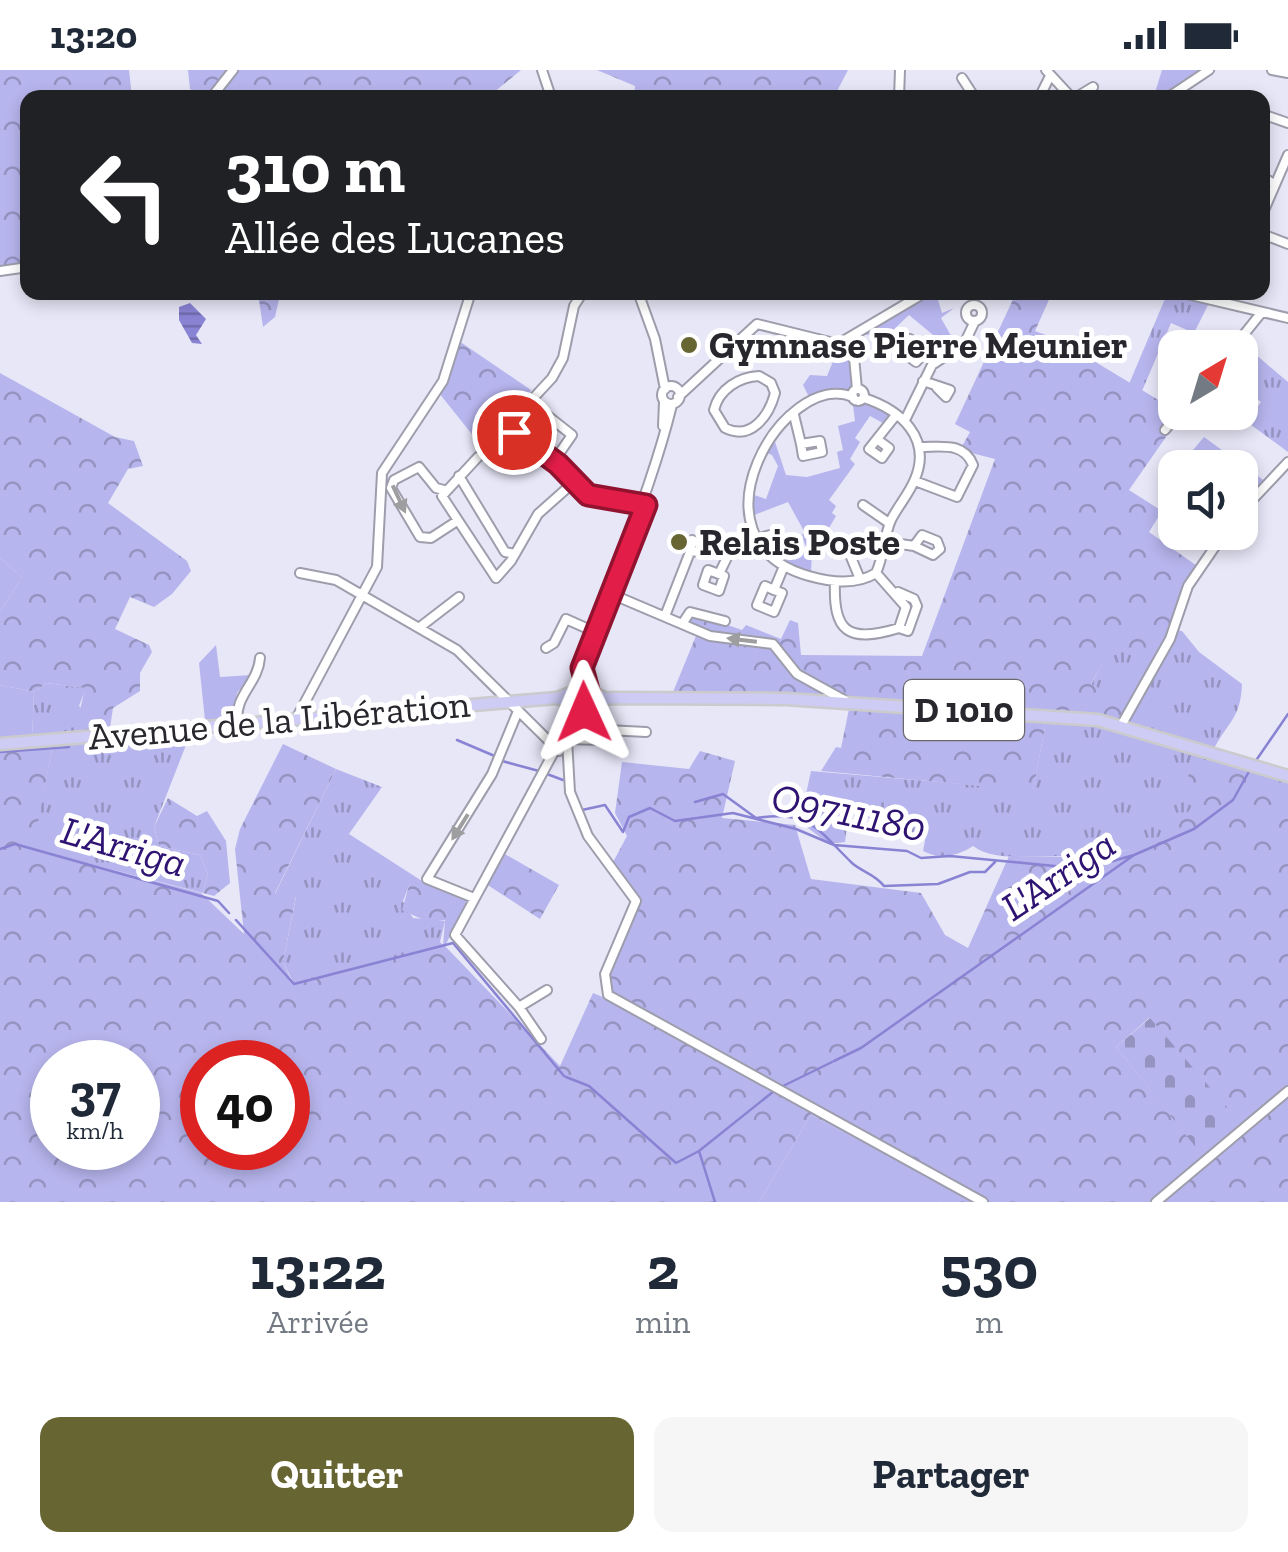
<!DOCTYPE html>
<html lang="fr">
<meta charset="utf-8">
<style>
body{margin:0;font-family:"Zilla Slab",serif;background:#f6f6f7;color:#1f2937;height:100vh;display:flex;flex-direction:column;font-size:38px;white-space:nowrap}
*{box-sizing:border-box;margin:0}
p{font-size:32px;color:#747a83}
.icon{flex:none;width:55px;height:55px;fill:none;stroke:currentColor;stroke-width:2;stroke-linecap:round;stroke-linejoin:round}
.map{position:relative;height:1132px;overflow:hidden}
.drawer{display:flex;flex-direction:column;background:#fff;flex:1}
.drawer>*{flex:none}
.hud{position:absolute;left:20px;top:20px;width:1250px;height:210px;border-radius:20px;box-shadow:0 5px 15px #0003;background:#202124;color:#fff;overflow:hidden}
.needle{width:65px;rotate:38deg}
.controls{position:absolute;left:1158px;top:260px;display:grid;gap:20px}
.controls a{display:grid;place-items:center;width:100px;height:100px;border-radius:20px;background:#fff;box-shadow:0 5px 15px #0003;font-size:50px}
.speed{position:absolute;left:30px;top:970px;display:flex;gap:20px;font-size:50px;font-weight:700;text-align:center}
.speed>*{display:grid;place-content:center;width:130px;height:130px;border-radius:50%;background:#fff;box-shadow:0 5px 15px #0003;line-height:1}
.speed small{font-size:25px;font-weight:400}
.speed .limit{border:15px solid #d22;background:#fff;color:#111}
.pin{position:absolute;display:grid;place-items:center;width:85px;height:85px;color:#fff;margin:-42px;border:5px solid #fff;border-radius:50%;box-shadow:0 2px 10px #0007}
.me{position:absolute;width:110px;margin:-55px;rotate:359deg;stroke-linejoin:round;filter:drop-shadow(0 0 8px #0008)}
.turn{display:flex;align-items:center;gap:35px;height:210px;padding:0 40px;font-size:45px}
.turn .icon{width:130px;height:130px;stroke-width:2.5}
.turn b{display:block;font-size:70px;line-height:85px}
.eta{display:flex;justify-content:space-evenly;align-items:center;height:170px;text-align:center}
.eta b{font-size:60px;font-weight:800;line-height:70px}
.cta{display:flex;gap:20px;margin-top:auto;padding:20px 40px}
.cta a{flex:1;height:115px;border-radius:20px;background:#676531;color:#fff;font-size:40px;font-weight:800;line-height:115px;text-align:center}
.cta a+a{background:#f6f6f7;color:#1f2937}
.status{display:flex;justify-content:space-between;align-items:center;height:70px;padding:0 50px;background:#fff;direction:ltr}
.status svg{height:28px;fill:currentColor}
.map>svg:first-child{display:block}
.grass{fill:url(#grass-tufts)}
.forest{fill:url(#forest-crowns);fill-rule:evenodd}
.cemetery{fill:url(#cemetery-stones)}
.park{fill:#b7b5ed}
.water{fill:url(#water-rules)}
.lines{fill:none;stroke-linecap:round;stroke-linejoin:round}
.stream{stroke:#8983d4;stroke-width:2.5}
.minor-casing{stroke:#9d9dac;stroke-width:12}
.major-casing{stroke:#cbcbcd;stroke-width:15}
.minor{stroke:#fff;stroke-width:8}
.major{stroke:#cecbf5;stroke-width:10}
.oneway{fill:#9e9ea0}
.route-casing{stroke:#92132f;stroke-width:25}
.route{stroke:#e11d48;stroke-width:18}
.poi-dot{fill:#676531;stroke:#fff;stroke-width:4}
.labels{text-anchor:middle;stroke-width:10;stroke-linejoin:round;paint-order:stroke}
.shield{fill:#fff;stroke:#68686c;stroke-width:2.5}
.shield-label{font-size:35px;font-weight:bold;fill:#27272d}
.poi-label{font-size:38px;font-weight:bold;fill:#27272d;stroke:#fff;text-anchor:start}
.street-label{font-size:38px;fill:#27272d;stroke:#fff}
.water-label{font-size:40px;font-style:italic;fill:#2e1372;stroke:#fff}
</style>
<div class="status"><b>13:20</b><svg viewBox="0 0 49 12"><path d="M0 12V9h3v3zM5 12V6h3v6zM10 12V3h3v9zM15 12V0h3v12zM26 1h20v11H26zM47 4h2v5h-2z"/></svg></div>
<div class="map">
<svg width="1288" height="1132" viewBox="0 0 1288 1132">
<defs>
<pattern id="grass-tufts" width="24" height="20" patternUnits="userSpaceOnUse" patternTransform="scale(2.5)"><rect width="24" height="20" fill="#b7b5ed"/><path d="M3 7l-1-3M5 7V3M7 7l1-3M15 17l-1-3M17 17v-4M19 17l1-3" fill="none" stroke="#9593c0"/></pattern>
<pattern id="forest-crowns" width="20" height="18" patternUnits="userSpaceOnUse" patternTransform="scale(2.5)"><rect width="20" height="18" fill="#b7b5ed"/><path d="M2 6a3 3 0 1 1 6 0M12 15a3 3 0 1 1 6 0" fill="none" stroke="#9593c0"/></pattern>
<pattern id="cemetery-stones" width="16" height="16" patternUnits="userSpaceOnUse" patternTransform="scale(2.5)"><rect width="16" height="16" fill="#b7b5ed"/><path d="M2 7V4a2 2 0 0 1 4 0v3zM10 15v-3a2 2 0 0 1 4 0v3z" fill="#9593c0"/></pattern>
<pattern id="water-rules" width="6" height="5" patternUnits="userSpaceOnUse" patternTransform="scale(2.5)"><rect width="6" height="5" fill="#8983d4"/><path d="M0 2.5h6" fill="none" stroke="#706bac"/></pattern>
</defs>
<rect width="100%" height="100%" fill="#e7e7f8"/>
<!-- grass -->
<path class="grass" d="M 1167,224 L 1208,235 L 1194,263 L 1171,253 L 1142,321 L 1129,314 Z
M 1241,272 L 1288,312 L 1288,382 L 1247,352 L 1261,332 L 1240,316 L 1240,278 L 1236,278 Z
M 1204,367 L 1266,412 L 1254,424 L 1240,414 L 1240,398 L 1217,397 L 1193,380 Z
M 1173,560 L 1182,561 L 1199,582 L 1242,614 C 1241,650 1225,654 1212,683 C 1205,698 1205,714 1199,728 C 1171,788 1096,786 1041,786 C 1019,786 992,790 973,776 C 958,786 940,790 923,781 L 927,760 L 916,773 L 880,758 L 850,731 L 845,772 L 829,774 L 800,752 L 811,701 L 1033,720 L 1047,646 L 1091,615 L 1112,574 Z
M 46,613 L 86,618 L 79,636 L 109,665 L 186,675 L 154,757 L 159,776 L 200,785 L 208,804 L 203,823 L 32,779 L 54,670 L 32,671 L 34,622 Z
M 336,699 L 382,717 L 349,764 L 422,811 L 410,813 L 403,831 L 413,848 L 445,851 L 440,872 L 444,876 L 294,914 L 283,892 L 296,827 L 275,824 Z"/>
<!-- forest -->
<path class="forest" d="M 0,0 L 129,0 L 132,27 L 28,28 L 27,192 L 0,200 Z
M 188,0 L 521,0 L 487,28 L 205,27 L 190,19 Z
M 597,0 L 848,0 L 834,27 L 634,28 L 635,16 Z
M 258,223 L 258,222 L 305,223 L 280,225 L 275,247 L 263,257 Z
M 1016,223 L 1052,223 L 1035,261 L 1059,270 L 1175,340 L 1164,358 L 1168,364 L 1129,420 L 1162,441 L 1149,462 L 1200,498 L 1154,598 L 1113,574 L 1091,614 L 1131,634 L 1122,654 L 1047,646 L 1033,721 L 821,701 L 836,677 L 841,678 L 850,634 L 674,628 L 673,622 L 698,561 L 682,554 L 690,542 L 742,560 L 746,555 L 781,569 L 790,550 L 798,553 L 801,585 L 922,586 L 995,389 L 960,380 L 970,362 L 955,354 Z
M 459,271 L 531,320 L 513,353 L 483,378 L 439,323 Z
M 0,303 L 115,367 L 134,371 L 143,396 L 128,399 L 108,433 L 187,491 L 191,501 L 172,524 L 154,537 L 130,527 L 115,559 L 149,575 L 152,582 L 140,603 L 140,621 L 113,638 L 109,665 L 74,667 L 85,618 L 46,613 L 34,622 L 0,615 L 0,542 L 22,507 L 0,488 Z
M 54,669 L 33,779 L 201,823 L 244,864 L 235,779 L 240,759 L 283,674 L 336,699 L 275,823 L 296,826 L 283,892 L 293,914 L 443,876 L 445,850 L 428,852 L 402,840 L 410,812 L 422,811 L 468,830 L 445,876 L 560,996 L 593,923 L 610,930 L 604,917 L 636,834 L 612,794 L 627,766 L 615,743 L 622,692 L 689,699 L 700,681 L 735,691 L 722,748 L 795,755 L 811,809 L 921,823 L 945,865 L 968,878 L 1009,786 C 1084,786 1151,797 1198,729 L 1185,712 L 1202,679 L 1288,708 L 1288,1132 L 940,1132 L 947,1117 L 811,1045 L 759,1132 L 0,1132 L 0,674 ZM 1149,948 L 1150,948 L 1205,1088 L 1116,977 ZM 52,992 L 138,992 L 138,1078 L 52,1078 ZM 202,992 L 288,992 L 288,1078 L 202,1078 Z
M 168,728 L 197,746 L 207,741 L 226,771 L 230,813 L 214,826 L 203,823 L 208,804 L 200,785 L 159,776 L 154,757 Z
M 503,783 L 559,815 L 540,849 L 486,814 Z"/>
<!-- cemetery -->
<path class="cemetery" d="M 1150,948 L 1245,1058 L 1205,1089 L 1116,977 Z"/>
<!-- park -->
<path class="park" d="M 1162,0 L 1216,0 C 1197,14 1178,30 1154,26 Z
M 926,223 L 936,223 L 942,243 L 954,238 L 941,248 L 958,278 L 950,279 L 909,245 L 890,263 L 852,266 Z
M 841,272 L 852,283 L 853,328 L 864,328 L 896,345 L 888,356 L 870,346 L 855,368 L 860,372 L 850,389 L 855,394 L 829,430 L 836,436 L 832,443 L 836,446 L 819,475 L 824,483 L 812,482 L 811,503 L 782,491 L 807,479 L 801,465 L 805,463 L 788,432 L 749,447 L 748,423 L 766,429 L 778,396 L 772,385 L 762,381 L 773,366 L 786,405 L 807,407 L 840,398 L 837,382 L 843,380 L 838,356 L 855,351 L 852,327 L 811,331 L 803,315 L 810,305 L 827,306 Z
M 0,488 L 22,507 L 0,542 Z
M 216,575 L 220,607 L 251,605 L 237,623 L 232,648 L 205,650 L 199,593 Z
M 0,615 L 34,622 L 32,671 L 0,674 Z
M 811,1045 L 948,1117 L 940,1132 L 759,1132 Z"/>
<!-- water -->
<path class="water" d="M 190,233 L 206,249 L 196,265 L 202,274 L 192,273 L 179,250 L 179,237 Z"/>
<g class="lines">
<!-- stream -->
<path class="stream" d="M 457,670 L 497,687
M 105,674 L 156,669
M 0,682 L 69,677
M 502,691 L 539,701
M 1255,692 L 1288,644
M 547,704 L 563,710
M 695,732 L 723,724 L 756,748 C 810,740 817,759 852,793 C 862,802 875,804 884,816 L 938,814 L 970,802 L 985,802 L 995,792
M 582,740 L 605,735 L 623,762 L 629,747 L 650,738 L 675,751 L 733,743 L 796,759 L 834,775 L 907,781 L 921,788 L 950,786 L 1085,799 L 1134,785
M 0,779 L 15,774 L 218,831 L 229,843
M 236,850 L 294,914 L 453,873 L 564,1006
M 834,991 L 861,978 L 1134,785 L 1194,759 L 1233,730 L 1251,698
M 566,1007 L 589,1016 L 676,1093 L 699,1081 L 774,1021
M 781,1017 L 832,992
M 699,1081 L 715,1132"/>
<!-- minor casing -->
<g class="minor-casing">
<path id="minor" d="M 542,0 L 551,27
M 1046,0 L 1072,28
M 1272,0 L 1288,3
M 962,8 L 975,28
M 211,28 L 233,0
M 899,28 L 900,0
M 1039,28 L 1050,6
M 1075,28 L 1093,17
M 1167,28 L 1209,0
M 1262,44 L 1288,53
M 1262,106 L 1275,115
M 1262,145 L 1288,85
M 1262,164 L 1288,174
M 0,201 L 28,197
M 638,222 L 655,269 L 665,319
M 1178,222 L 1288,248
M966 243a8 8 0 1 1 16 0a8 8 0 1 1-16 0Z
M 852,266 L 857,319
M 1233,278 L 1262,242
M 924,283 L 916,292 L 901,281 L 910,269 L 935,292
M 759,306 L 771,313 L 775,323 C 769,346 751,371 725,358 L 714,340 C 719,319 739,307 759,306 Z
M 923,311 L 950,320 L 946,327 L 937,318
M662 325a9 9 0 1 1 18 0a9 9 0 1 1-18 0Z
M852 325a6 6 0 1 1 12 0a6 6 0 1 1-12 0Z
M 678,327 L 757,254 L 838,274 L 926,222
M 853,327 C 784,298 682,471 809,506 C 830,512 857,515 876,503 C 884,486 884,466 891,450 C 898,436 909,424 915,409 C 932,368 901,340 864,328
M 530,332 L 572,365 L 554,391
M 794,345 L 801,374 L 820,371 L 822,382 L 803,386 L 801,374
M 905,350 L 932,295 L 964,274 L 975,251
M 663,356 L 664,332
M 1165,360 L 1180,342
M 512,361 L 558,394 L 587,425 L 646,435
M 878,370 L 889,378 L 882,388 L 869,379 L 896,345
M 459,406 L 505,482 L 515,484
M 915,411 L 957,427 L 973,395 C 964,372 942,377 921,377
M 574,412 L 538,444 L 511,491 L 496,508 L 442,426 L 478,387 L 504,370 L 525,337 L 552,308 L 563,288 L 574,236 L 583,222
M 444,420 L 436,418 L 419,397 L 394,410 L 391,418 L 420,467 L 431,468 L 457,451
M 863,435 L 889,453
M 1240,443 L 1288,392
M 755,469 L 778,463
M 887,472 L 914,476 L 933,485 L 940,479 L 937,471 L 922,465 L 914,476
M 848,480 L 860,509
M 300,503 L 336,510 L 457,580 L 559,681
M 719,504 L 724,506 L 719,521 L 703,515 L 708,500 L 719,504 L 734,473 L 753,466
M 835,512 C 833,561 847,574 899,558 L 906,537 L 876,503
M 774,520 L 765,516 L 757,535 L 774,542 L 782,523 L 774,520 L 784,496
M 898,522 L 914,529 L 917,536 L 908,561 L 899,558
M 609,523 L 710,566 L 773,574 L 797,604 L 846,631
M 665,546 L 690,482 L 698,481 L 701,474 L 692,470 L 690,482
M 682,554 L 690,542 L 725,551
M 420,557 L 459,527
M 546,578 L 554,573 L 566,549 L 595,562
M 577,620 C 604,523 648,433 672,335
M 577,636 L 567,669 L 570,722 L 588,766 L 636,831 L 605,904 L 608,925 L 983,1132
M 296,649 L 377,497 L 382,403 L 443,311 L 471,222
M 238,654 C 233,626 258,614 260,588
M 1122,654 L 1170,569 L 1188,516 L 1225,462
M 567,669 L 603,670 L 607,660 L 646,662
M 474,828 L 427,809 L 492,704 L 518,641
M 547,920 L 519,937 L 455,865 L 556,678
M 519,937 L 541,969
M 1156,1132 L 1288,1021"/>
</g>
<!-- major casing -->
<g class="major-casing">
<path id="major" d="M 557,628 L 581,637 L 590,631 L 613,628 L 786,629 L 1098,650 L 1288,706
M 0,674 L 557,628 L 581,619 L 603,627"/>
</g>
<!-- minor -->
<use href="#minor" class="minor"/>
<!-- major -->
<use href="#major" class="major"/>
</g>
<!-- one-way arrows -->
<defs><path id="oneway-solid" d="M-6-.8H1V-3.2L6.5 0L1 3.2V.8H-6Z" transform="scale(2.5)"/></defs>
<g class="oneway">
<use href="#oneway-solid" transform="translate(399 429) rotate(65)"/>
<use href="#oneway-solid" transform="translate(742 570) rotate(-173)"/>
<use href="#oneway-solid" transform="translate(460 757) rotate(122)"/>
</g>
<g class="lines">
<!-- route casing -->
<g class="route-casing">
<path id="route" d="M 514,362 L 558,394 L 588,425 L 646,435 L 582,598 L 590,628 L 584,642"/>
</g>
<!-- route -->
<use href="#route" class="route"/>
</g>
<!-- markers -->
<g class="poi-dot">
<circle cx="689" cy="275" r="10"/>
<circle cx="679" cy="472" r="10"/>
</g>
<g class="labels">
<!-- shield labels -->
<rect class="shield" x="904" y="610" width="120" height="60" rx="8"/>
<g class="shield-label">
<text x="964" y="652">D 1010</text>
</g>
<!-- poi labels -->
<g class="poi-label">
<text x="709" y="288">Gymnase Pierre Meunier</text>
<text x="699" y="485">Relais Poste</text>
</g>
<!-- street labels -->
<g class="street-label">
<text transform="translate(279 650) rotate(-5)" y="13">Avenue de la Libération</text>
</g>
<!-- water labels -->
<g class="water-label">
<text transform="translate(849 742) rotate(12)" y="14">O9711180</text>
<text transform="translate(124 776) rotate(16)" y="14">L'Arriga</text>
<text transform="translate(1058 805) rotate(-34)" y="14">L'Arriga</text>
</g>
</g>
</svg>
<div class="controls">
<a><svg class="needle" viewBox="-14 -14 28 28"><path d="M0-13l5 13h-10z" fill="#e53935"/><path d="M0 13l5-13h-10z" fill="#747a83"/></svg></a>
<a><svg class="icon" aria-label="sound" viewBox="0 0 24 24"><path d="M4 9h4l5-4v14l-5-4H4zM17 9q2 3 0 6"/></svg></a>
</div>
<div class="speed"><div>37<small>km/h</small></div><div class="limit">40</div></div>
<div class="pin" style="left:514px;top:362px;background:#d93025"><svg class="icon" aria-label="arrive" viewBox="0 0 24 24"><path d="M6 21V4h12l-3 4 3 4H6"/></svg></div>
<svg class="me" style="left:584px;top:642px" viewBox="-20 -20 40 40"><path d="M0-17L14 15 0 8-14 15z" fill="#e11d48" stroke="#fff" stroke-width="4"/></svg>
<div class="hud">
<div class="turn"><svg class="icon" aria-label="left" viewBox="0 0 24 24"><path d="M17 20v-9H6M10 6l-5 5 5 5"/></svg><div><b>310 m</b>Allée des Lucanes</div></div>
</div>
</div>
<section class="drawer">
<div class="eta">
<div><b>13:22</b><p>Arrivée</p></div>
<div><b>2</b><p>min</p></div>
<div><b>530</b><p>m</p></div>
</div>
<div class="cta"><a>Quitter</a><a>Partager</a></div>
</section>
